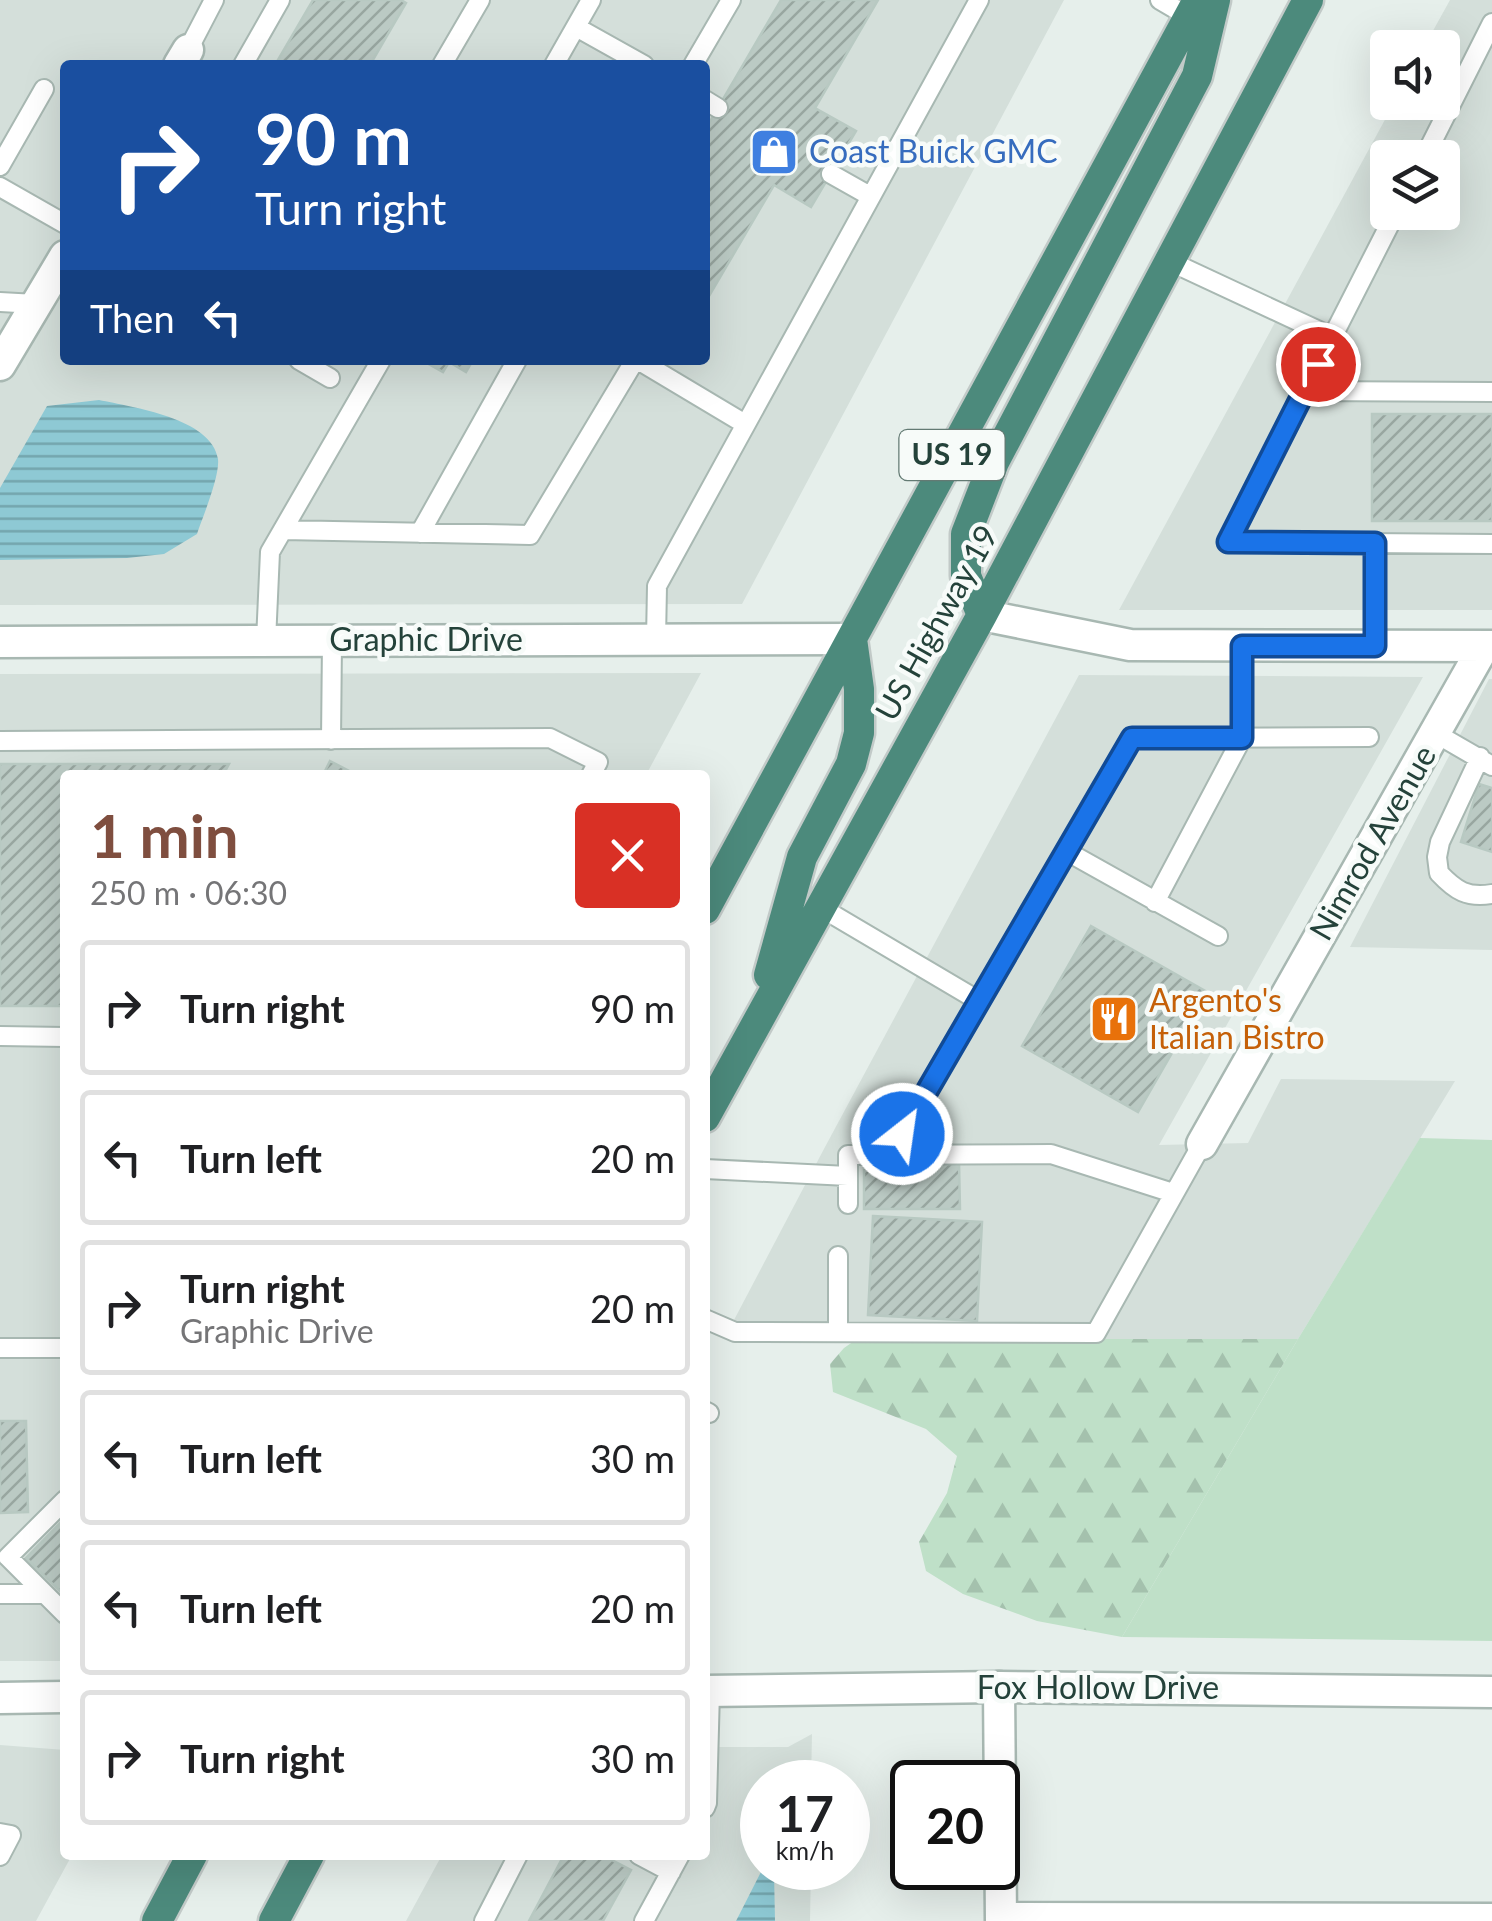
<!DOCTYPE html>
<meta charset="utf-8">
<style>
body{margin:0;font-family:Lato,sans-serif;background:#f6f6f6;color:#202124;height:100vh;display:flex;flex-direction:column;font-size:38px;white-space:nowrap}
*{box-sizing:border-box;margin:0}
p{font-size:32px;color:#757577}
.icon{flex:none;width:55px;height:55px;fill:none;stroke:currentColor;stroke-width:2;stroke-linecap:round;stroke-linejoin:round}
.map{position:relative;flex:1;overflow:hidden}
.panel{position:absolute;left:60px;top:770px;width:650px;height:1090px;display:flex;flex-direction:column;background:#fff;border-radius:10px;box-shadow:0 10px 40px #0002}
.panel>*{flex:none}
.top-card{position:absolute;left:60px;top:60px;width:650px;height:305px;border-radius:10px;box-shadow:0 10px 40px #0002;background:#1a4fa0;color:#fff;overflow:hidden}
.fabs{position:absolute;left:1370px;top:30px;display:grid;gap:20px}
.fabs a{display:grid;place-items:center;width:90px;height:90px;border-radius:10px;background:#fff;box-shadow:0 10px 40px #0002;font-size:50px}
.speed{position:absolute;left:740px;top:1760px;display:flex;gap:20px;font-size:50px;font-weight:700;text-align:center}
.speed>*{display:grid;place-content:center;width:130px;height:130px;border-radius:50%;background:#fff;box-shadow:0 10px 40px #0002;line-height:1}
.speed small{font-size:25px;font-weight:400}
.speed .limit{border:5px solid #111;border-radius:15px;background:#fff;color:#111}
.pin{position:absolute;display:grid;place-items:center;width:85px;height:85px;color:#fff;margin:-42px;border:5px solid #fff;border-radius:50%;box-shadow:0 2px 10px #0007}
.me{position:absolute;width:110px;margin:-55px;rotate:30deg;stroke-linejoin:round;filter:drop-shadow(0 0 8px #0008)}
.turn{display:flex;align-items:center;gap:35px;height:210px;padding:0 30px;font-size:45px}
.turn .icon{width:130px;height:130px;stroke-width:2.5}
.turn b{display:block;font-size:70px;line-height:85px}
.then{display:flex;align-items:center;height:95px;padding:0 30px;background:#0003;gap:20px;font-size:38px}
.round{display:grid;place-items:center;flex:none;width:105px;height:105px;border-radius:10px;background:#f6f6f6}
.overview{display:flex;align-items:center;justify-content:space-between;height:170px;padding:0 30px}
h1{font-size:60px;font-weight:700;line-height:75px;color:#7f4e3f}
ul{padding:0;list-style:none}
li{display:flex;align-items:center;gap:30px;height:135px;margin:0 20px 15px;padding:0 10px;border:5px solid #e0e0e0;border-radius:10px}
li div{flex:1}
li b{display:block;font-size:38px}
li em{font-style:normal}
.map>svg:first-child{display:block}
.built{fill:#d4dfda;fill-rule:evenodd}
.grass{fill:#bfe0c8}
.forest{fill:url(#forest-firs)}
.water{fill:url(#water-rules)}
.building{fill:url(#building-hatch);stroke:#b8c9c2;stroke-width:2.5}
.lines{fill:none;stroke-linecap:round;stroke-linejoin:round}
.service-casing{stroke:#a8b8b2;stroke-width:22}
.minor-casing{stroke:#a8b8b2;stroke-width:35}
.tertiary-casing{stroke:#a8b8b2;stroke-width:35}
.trunk-casing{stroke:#c2cac8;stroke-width:35}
.service{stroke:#fff;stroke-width:18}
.minor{stroke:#fff;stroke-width:30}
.tertiary{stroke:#fff;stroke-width:30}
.trunk{stroke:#4c8a7c;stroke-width:30}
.route-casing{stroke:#114b97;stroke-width:25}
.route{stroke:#1a73e8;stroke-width:18}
.labels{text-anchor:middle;stroke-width:9;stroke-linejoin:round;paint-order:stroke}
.shield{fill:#f7fbf9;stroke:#637a73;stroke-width:2.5}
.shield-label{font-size:30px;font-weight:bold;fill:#24423a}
.shop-label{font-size:32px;fill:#366cbe;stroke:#f7fbf9;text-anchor:start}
.street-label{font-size:32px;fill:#24423a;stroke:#f7fbf9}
.food-label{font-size:32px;fill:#c56008;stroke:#f7fbf9;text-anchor:start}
</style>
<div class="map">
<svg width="1492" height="1921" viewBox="0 0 1492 1921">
<defs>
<pattern id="forest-firs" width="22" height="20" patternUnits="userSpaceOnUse" patternTransform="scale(2.5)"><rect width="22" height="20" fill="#bfe0c8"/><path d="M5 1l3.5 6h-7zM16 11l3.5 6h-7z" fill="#a4c1ad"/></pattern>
<pattern id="water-rules" width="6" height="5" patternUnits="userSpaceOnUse" patternTransform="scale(2.5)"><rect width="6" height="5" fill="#8ec9d4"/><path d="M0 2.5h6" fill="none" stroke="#74a5ad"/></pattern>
<pattern id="building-hatch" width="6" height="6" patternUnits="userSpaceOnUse" patternTransform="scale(2.5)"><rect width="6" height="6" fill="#bbcac4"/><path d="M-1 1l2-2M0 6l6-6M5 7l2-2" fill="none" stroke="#98a6a0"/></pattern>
</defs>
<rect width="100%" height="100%" fill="#e6efeb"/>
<!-- built -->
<path class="built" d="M 0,0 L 1064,0 L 742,604 L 0,605 ZM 65,65 L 705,65 L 705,360 L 65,360 Z
M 1450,0 L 1492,0 L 1492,610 L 1119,610 L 1394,103 L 1442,102 L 1442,48 L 1424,47 ZM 1388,158 L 1442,158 L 1442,212 L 1388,212 Z
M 701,673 L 646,775 L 65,775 L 65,1661 L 0,1661 L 0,674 Z
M 1079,675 L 1423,677 L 1159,1145 L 1248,1143 L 1281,1079 L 1455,1081 L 1298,1339 L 724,1339 L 825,1147 Z
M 1489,679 L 1492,679 L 1492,950 L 1350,947 Z
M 812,1734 L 811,1782 L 762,1782 L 762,1868 L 811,1868 L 810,1921 L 406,1921 L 442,1855 L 705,1855 L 705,1747 L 788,1747 Z
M 0,1745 L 65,1750 L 65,1855 L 72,1855 L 36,1921 L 0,1921 Z"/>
<!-- grass -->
<path class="grass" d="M 1420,1138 L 1492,1140 L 1492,1641 L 1122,1637 L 1298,1339 Z"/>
<!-- forest -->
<path class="forest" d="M 857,1339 L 1298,1339 L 1122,1637 L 1037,1621 L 963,1594 L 926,1571 L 919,1542 L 947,1493 L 957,1456 L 926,1429 L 833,1392 L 830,1364 L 844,1348 Z"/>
<!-- water -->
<path class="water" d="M 99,400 C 132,407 212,418 218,459 C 220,476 203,516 197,534 L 164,554 L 127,558 L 0,560 L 0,488 L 47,406 Z
M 763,1868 L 773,1868 L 774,1871 L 775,1921 L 736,1921 Z"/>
<!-- building -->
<path class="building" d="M 313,0 L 401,0 L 406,3 L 370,65 L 275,65 Z
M 781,0 L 878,0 L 815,108 L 856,131 L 811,207 L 774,185 L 705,303 L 705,130 Z
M 426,360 L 473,360 L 466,372 L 449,362 L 443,372 L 425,362 Z
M 1372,414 L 1492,414 L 1492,521 L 1372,521 Z
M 330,761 L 357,775 L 323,775 Z
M 0,764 L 229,764 L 223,775 L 65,775 L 65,1006 L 0,1006 Z
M 1479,784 L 1492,788 L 1492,852 L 1461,842 Z
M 1091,926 L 1207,992 L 1138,1112 L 1022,1046 Z
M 864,1163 L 959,1163 L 960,1209 L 864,1209 Z
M 873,1216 L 982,1222 L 977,1321 L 868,1315 Z
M 0,1421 L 26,1421 L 28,1512 L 0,1513 Z
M 65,1518 L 65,1596 L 26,1558 Z
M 564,1855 L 602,1855 L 631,1870 L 603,1921 L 529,1921 Z"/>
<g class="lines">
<!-- service casing -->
<g class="service-casing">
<path id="service" d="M 1160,0 L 1189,17
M 576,27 L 644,65
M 188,50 L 214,0
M 243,65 L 280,0
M 442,65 L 480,0
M 554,65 L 591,0
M 693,65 L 731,0
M 705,100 L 718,108
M 1424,158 L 1492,23
M 0,166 L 44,89
M 831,174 L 870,196
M 0,187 L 65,224
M 1396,212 L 1228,542 L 1492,544
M 1169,261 L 1332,337
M 0,302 L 36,304
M 299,360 L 330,378
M 638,360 L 745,424
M 1305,391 L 1492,392
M 283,530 L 530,535 L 635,360
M 420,533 L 517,360
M 1375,543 L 1375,646
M 656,639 L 657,586 L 979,0
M 266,641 L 270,552 L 381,360
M 1435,733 L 1492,766
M 331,740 L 332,641
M 0,741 L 550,738 L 598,762 L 591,775
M 1480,757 L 1440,842 L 1437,857 L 1439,873 C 1456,891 1467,898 1492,894
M 1066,851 L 1218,936
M 1155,902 L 1242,738 L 1242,646
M 820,907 L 979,1001
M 0,1036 L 65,1037
M 902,1134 L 1131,738 L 1369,737
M 705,1169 L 848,1176
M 848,1204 L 848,1155 L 1051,1154 L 1173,1193
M 838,1256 L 838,1332
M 705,1319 L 735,1332 L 1096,1333 L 1202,1144
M 0,1348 L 65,1348
M 705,1411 L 709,1413
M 65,1500 L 8,1557 L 65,1614
M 0,1594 L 45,1594
M 705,1808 L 707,1803 L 710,1691
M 0,1833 L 11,1835 L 0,1856
M 639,1855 L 671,1872
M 484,1921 L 518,1855
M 644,1921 L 680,1855"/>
</g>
<!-- minor casing -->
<g class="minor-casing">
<path id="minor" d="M 179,65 L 188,50
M 0,365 L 65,256
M 982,615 L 1130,645 L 1492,646
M 0,642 L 852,639
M 1202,1144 L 1484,646
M 999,1687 L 1001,1921
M 1001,1918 L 1492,1919"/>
</g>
<!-- tertiary casing -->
<g class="tertiary-casing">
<path id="tertiary" d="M 705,1691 L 999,1687 L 1492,1692
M 0,1698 L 65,1697"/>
</g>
<!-- trunk casing -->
<g class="trunk-casing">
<path id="trunk" d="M 982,615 L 966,576 L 966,534 L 994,462 L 1197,76 L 1215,0
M 705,909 L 1198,0
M 769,975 L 802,857 L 851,764 L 859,733 L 859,689 L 852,639
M 705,1117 L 982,615 L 1308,0
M 157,1921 L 192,1855
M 274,1921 L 309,1855"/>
</g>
<!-- service -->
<use href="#service" class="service"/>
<!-- minor -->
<use href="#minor" class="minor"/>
<!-- tertiary -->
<use href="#tertiary" class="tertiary"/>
<!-- trunk -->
<use href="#trunk" class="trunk"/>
</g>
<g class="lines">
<!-- route casing -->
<g class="route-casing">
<path id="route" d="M 902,1134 L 1132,738 L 1242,738 L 1242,646 L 1375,646 L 1375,543 L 1228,542 L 1318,364"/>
</g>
<!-- route -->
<use href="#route" class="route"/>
</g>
<!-- icons -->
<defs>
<g id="shop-square" transform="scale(2.5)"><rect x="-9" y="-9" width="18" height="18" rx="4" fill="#3f7fe0" stroke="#f7fbf9"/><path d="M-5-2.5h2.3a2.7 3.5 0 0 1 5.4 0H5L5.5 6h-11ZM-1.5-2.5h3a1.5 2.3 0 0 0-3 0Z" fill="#fff"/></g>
<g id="restaurant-square" transform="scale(2.5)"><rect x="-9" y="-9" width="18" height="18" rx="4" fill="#e8710a" stroke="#f7fbf9"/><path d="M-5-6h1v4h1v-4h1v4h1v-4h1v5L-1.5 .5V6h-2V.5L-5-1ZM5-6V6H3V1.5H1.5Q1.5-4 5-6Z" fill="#fff"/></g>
</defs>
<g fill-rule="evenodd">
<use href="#shop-square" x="774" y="152"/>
<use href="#restaurant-square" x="1114" y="1019"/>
</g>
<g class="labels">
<!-- shield labels -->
<rect class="shield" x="899.5" y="430" width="105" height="50" rx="8"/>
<g class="shield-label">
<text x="952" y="465">US 19</text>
</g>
<!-- shop labels -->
<g class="shop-label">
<text x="809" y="163">Coast Buick GMC</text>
</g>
<!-- street labels -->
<g class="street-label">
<text transform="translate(937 623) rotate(-61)" y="11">US Highway 19</text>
<text x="426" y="651">Graphic Drive</text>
<text transform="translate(1373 843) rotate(-60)" y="11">Nimrod Avenue</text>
<text x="1098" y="1699">Fox Hollow Drive</text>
</g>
<!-- food labels -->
<g class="food-label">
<text x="1149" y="1012">Argento's<tspan x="1149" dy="37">Italian Bistro</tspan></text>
</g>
</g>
</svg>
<div class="fabs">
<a><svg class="icon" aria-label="sound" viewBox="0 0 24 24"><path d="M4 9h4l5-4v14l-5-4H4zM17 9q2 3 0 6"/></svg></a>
<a><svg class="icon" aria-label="layers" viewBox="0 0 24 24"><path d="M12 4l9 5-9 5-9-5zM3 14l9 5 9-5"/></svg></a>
</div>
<div class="speed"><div>17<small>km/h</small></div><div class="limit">20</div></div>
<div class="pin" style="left:1318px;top:364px;background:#d93025"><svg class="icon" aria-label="arrive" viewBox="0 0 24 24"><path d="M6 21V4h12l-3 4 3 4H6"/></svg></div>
<svg class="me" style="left:902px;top:1134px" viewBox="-20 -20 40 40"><circle r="17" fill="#1a73e8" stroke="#fff" stroke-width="3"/><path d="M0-11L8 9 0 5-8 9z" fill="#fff"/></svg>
<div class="top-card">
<div class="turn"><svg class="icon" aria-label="right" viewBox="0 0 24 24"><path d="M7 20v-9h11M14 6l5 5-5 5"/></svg><div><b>90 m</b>Turn right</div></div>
<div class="then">Then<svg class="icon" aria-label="left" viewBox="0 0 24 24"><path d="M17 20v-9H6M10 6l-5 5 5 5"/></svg></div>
</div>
<section class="panel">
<div class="overview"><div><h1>1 min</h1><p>250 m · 06:30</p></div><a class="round" style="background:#d93025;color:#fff"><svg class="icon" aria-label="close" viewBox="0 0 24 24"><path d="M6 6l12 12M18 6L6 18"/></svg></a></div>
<ul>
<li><svg class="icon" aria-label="right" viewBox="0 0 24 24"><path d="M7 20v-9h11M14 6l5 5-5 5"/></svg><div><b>Turn right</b></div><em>90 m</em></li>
<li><svg class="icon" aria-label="left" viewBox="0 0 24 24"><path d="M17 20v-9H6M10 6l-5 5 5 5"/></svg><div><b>Turn left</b></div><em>20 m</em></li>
<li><svg class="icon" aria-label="right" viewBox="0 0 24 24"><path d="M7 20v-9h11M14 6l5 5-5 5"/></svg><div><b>Turn right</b><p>Graphic Drive</p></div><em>20 m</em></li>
<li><svg class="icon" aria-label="left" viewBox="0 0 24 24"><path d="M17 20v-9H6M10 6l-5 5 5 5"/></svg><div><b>Turn left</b></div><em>30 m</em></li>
<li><svg class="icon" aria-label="left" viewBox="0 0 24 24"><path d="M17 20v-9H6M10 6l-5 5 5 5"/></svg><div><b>Turn left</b></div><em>20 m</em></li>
<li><svg class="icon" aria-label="right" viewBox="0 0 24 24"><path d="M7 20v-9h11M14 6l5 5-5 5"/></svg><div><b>Turn right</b></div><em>30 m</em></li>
</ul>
</section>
</div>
